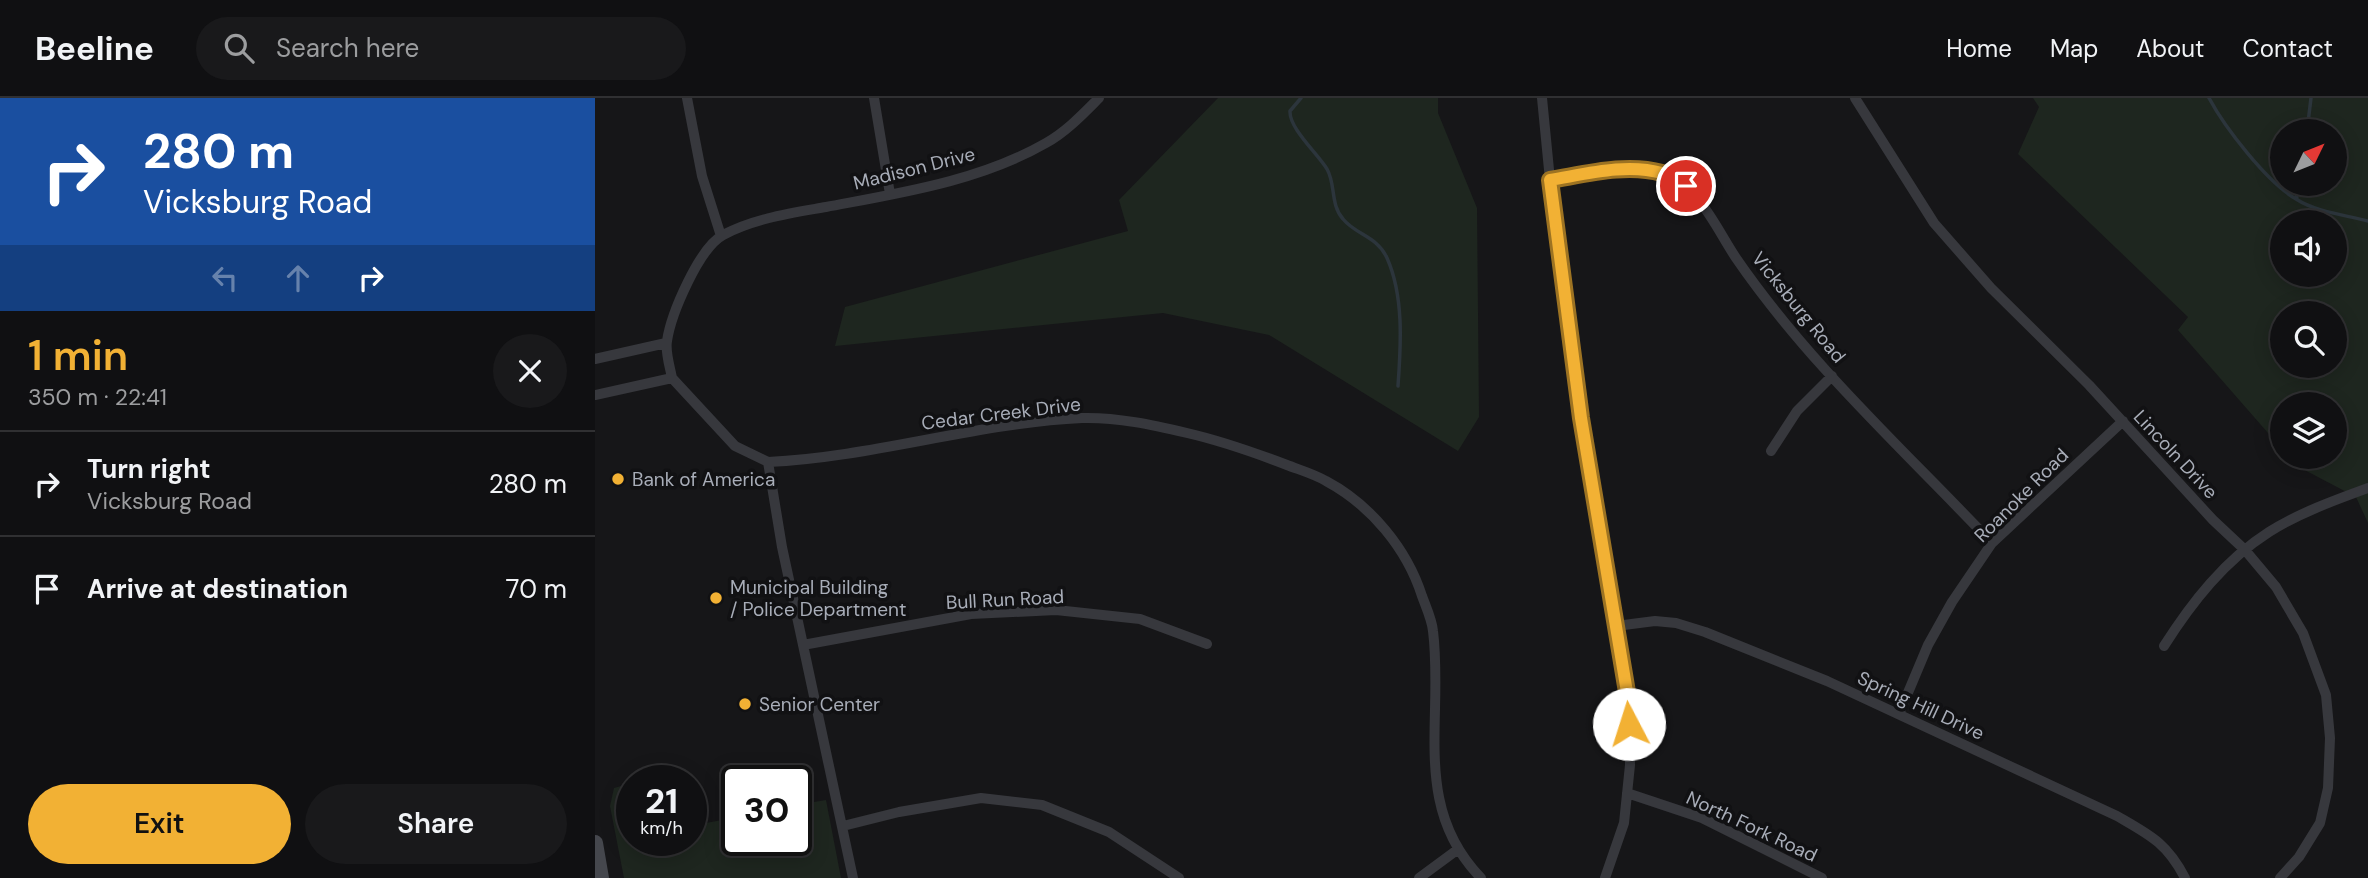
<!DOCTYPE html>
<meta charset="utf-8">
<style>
body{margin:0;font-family:"DM Sans",sans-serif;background:#19191b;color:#f1f3f6;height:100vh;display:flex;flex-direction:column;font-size:26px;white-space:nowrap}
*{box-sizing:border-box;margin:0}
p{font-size:23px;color:#9c9d9f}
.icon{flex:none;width:38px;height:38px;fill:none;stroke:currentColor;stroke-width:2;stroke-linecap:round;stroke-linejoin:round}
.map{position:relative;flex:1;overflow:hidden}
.sheet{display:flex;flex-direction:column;background:#101012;width:595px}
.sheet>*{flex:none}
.guide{background:#1a4fa0;color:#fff;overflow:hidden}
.needle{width:46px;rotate:47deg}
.buttons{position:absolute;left:1675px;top:21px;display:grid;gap:14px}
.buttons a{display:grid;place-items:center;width:77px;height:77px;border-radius:50%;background:#101012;box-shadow:0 4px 18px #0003,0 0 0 2px #303032;font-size:35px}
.speed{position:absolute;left:21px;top:667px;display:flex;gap:14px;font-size:35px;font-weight:700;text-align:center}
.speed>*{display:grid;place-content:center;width:91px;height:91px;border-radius:50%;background:#101012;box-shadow:0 4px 18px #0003,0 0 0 2px #303032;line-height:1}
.speed small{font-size:18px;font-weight:400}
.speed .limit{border:4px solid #111;border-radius:10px;background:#fff;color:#111}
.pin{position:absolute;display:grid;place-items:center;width:60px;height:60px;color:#fff;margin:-30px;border:4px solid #fff;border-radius:50%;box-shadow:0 2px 7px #0007}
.me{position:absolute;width:77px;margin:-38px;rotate:355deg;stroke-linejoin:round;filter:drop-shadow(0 0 5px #0008)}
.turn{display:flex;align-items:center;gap:24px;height:147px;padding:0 28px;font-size:32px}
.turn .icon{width:91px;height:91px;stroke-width:2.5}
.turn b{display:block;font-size:49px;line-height:60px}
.lanes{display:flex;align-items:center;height:66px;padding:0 28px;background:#0003;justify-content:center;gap:35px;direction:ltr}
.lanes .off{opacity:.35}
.round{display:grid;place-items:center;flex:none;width:74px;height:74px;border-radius:37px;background:#19191b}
.head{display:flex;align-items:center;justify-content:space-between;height:119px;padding:0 28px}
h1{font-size:42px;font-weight:600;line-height:52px;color:#f2b134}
.button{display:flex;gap:14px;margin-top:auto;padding:14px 28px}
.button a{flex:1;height:80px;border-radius:42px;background:#f2b134;color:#111;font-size:28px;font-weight:600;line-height:80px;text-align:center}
.button a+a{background:#19191b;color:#f1f3f6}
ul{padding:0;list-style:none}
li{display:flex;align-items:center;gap:21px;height:105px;padding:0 28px;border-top:2px solid #303032}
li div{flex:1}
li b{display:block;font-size:26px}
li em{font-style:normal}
header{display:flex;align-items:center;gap:42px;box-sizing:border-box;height:98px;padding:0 35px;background:#101012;border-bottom:2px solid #303032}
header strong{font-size:33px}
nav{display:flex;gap:38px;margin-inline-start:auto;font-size:24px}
.search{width:490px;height:63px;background:#19191b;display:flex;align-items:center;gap:18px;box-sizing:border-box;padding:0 24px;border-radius:38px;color:#9c9d9f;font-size:26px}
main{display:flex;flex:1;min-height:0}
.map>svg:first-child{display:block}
.green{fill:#1e261f;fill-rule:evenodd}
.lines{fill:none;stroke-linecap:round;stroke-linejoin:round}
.stream{stroke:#2c353c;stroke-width:3.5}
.minor{stroke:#37383d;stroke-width:10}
.secondary{stroke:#45474d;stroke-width:16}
.route-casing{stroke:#9d7322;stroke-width:18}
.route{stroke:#f2b134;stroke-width:12}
.poi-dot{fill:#f2b134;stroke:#111113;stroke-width:2.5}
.labels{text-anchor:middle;stroke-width:7;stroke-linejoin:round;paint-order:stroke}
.street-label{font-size:19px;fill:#a8adb8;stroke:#111113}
.poi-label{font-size:19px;fill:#a8adb8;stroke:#111113;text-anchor:start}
</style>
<header>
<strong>Beeline</strong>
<div class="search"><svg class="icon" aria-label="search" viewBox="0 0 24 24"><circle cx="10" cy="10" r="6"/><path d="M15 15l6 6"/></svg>Search here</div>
<nav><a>Home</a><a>Map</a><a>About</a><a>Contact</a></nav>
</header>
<main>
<section class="sheet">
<div class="guide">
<div class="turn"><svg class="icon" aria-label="right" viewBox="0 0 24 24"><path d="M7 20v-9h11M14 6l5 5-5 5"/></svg><div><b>280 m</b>Vicksburg Road</div></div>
<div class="lanes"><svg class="icon off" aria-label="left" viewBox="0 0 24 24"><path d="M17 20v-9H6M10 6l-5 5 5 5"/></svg><svg class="icon off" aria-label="ahead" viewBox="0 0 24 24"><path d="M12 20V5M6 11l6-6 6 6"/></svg><svg class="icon" aria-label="right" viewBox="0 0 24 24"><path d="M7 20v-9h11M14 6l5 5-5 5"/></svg></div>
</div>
<div class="head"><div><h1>1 min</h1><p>350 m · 22:41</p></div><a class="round"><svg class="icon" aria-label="close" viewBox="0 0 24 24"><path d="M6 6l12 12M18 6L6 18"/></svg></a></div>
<ul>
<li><svg class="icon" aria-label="right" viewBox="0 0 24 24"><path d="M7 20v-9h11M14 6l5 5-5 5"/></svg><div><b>Turn right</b><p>Vicksburg Road</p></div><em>280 m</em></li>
<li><svg class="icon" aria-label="arrive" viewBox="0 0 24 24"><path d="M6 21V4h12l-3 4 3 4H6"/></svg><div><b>Arrive at destination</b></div><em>70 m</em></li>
</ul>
<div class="button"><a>Exit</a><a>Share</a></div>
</section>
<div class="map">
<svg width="1773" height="780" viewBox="0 0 1773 780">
<rect width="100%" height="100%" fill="#161618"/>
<!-- green -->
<path class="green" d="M 623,0 L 843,0 L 843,15 L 882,110 L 884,319 L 863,353 L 674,237 L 568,215 L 240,248 L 250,209 L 533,133 L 524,102 Z
M 1438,0 L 1773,0 L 1773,425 L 1761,399 L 1702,368 L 1694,359 L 1740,359 L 1740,306 L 1687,306 L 1687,351 L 1583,232 L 1593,219 L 1423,56 L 1444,9 ZM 1687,33 L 1740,33 L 1740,86 L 1687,86 ZM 1687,124 L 1740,124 L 1740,177 L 1687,177 ZM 1687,215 L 1740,215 L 1740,268 L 1687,268 Z
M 37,685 L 37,742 L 96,742 L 96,728 L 142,719 L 142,742 L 201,742 L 201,707 L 231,702 L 246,780 L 29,780 L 15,708 L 19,690 Z"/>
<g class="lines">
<!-- stream -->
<path class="stream" d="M 706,0 L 695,13 C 694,30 722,55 732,71 C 741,87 735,106 748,121 C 761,137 782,138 792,160 C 809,198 806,247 803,288
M 1614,0 C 1630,30 1672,84 1701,101 C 1721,114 1750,117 1773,123
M 1712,33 L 1716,0
M 1700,86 L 1702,101"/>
<!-- minor -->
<path class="minor" d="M 92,0 L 107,78 L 126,138
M 279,0 L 295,96
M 947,0 L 955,82 L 986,320 L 1034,606 L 1035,667 L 1029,725 L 1010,780
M 1260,0 L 1339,125 L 1396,190 L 1494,287 L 1618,422 L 1650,452 L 1681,489 L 1708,535 L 1731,597 L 1735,640 L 1733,690 L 1725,725 L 1704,759 L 1685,780
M 955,82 C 990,76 1036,62 1070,76 C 1105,90 1121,130 1141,160 C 1213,265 1310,353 1397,445
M 0,261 L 71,245
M 77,280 C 75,269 70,254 72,243 C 76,216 104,150 128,137 C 160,120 197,115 231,109 C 305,95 385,83 451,45 C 471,34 488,16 504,0
M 77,280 L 140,348 L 173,364 L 187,449 L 258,780
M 0,297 L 77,280
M 1176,353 L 1202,313 L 1237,278
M 173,364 C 279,359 381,325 487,320 C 522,319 558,327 592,335 C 627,343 658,354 692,367 C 705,372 719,376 731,383 C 776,407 812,451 827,498 C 831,509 837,522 838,533 C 849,621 816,708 886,780
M 1021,528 L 1060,523 L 1081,525 L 1110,534 L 1232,583 L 1522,718 C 1555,737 1572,745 1590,780
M 208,547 L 376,516 L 461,512 L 545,521 L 612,546
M 1569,548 C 1597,504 1630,462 1674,434 C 1704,415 1740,402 1773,390
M 1304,616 L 1333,547 L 1357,504 L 1397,445 L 1528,323
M 1032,695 L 1107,720 L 1227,780
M 248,728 L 304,714 L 386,700 L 447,707 L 514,734 L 584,780
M 824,780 L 862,752"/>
<!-- secondary -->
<path class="secondary" d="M 0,745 L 6,780"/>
</g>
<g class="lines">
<!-- route casing -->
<g class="route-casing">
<path id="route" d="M 1034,626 L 1034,606 L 986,320 L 955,82 C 991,76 1031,65 1067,75 C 1075,77 1083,84 1091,88"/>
</g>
<!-- route -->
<use href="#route" class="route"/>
</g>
<!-- markers -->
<g class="poi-dot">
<circle cx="23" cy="381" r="7"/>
<circle cx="121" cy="500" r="7"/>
<circle cx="150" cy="606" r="7"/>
</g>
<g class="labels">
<!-- street labels -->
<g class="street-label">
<text transform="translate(319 70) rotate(-14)" y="7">Madison Drive</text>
<text transform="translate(1204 209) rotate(51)" y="7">Vicksburg Road</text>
<text transform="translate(406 315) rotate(-7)" y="7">Cedar Creek Drive</text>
<text transform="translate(1581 356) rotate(47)" y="7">Lincoln Drive</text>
<text transform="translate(1426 397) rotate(-45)" y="7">Roanoke Road</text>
<text transform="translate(410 501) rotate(-3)" y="7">Bull Run Road</text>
<text transform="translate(1326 607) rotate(25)" y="7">Spring Hill Drive</text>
<text transform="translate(1157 728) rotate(25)" y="7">North Fork Road</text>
</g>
<!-- poi labels -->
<g class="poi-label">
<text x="37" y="388">Bank of America</text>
<text x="135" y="496">Municipal Building<tspan x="135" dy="22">/ Police Department</tspan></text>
<text x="164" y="613">Senior Center</text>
</g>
</g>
</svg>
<div class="buttons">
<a><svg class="needle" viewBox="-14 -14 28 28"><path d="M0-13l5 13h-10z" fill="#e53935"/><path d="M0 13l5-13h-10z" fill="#9c9d9f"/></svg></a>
<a><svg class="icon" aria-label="sound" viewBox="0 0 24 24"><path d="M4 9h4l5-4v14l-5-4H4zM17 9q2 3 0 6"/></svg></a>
<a><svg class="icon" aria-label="search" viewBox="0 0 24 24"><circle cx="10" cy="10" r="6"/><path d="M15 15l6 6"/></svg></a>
<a><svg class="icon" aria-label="layers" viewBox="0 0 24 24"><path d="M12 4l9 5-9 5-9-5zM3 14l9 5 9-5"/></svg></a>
</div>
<div class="speed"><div>21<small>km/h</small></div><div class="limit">30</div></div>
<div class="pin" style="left:1091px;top:88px;background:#d93025"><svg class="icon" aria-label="arrive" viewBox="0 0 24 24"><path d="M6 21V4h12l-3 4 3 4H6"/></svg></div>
<svg class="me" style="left:1034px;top:626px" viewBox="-20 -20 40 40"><circle r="19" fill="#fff"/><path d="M0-13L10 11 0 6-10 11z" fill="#f2b134"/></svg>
</div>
</main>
